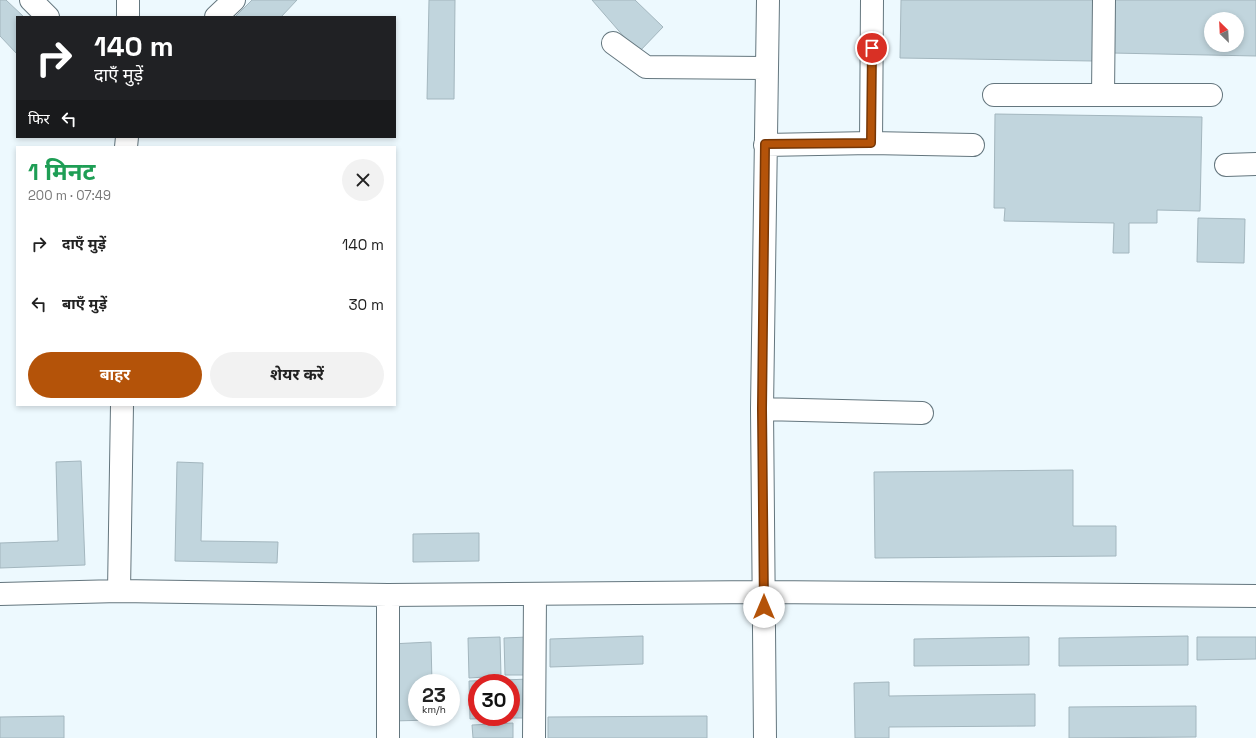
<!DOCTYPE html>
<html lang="hi">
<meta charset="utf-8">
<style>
body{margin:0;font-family:"Space Grotesk","Noto Sans Devanagari",sans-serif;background:#f2f2f2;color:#222;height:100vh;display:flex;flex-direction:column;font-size:15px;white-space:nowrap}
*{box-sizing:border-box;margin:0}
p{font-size:13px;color:#767676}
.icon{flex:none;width:22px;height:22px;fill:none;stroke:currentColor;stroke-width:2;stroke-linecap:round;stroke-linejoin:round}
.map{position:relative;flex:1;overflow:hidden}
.details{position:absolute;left:16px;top:146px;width:380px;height:260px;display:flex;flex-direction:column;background:#fff;border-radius:0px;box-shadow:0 2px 6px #0003}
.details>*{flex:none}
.hud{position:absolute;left:16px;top:16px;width:380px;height:122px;border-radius:0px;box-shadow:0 2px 6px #0003;background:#202124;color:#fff;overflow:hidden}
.needle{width:26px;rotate:336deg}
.controls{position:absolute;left:1204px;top:12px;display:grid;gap:8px}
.controls a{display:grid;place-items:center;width:40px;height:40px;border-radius:50%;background:#fff;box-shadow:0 2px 6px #0003;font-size:20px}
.speed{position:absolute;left:408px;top:674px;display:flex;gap:8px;font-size:20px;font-weight:700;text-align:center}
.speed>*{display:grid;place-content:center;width:52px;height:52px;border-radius:50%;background:#fff;box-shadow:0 2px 6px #0003;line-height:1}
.speed small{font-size:10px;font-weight:400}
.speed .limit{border:6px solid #d22;background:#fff;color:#111}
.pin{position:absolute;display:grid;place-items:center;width:34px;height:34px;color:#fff;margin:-17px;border:2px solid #fff;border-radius:50%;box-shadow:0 1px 4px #0007}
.me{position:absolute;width:44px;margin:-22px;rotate:0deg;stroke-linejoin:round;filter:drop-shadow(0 0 3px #0008)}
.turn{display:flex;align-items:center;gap:14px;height:84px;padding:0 12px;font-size:18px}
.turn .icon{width:52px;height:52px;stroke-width:2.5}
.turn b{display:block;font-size:28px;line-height:34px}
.then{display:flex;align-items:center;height:38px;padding:0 12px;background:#0003;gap:8px;font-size:15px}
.round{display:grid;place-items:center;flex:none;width:42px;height:42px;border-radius:21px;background:#f2f2f2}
.headline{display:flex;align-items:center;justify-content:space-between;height:68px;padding:0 12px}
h1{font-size:24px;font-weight:700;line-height:30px;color:#1e9e55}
.action{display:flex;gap:8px;margin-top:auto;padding:8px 12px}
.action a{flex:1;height:46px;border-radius:24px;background:#b45309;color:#fff;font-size:16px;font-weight:700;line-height:46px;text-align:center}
.action a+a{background:#f2f2f2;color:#222}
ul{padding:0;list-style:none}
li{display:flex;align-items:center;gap:12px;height:60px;padding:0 12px}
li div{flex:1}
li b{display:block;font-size:15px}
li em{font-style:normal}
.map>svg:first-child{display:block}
.building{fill:#c1d5dd;stroke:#a3b6be;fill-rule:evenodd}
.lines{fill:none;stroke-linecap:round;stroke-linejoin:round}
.minor-casing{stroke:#64767e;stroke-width:24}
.minor{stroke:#fff;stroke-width:22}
.route-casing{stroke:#753606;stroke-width:10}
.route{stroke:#b45309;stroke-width:7}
</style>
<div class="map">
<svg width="1256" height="738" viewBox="0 0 1256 738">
<rect width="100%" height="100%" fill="#edf9fe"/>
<!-- building -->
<path class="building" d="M 0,0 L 6,0 L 24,17 L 17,17 L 17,54 L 0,36 Z
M 252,0 L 297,0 L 281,17 L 235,17 Z
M 429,0 L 455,0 L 454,99 L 427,99 Z
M 592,0 L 635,0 L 663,27 L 638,53 Z
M 901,0 L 1094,0 L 1093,61 L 900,58 Z
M 1113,0 L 1256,0 L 1256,56 L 1112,53 ZM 1211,19 L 1237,19 L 1237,45 L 1211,45 Z
M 995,114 L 1202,117 L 1200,211 L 1157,210 L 1157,223 L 1129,223 L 1129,253 L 1113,253 L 1114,223 L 1004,221 L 1005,208 L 994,208 Z
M 1198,218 L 1245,219 L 1244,263 L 1197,262 Z
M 81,461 L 85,565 L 0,568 L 0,543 L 58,541 L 56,462 Z
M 177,462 L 203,463 L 201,541 L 278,542 L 277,563 L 175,561 Z
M 1073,470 L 1073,526 L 1116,526 L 1116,556 L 875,558 L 874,472 Z
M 479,533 L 479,561 L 413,562 L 413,534 Z
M 643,636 L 643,664 L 550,667 L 550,639 Z
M 1188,636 L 1188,665 L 1059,666 L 1059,638 Z
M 500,637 L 501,676 L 469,678 L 468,638 Z
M 528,637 L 529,675 L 505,675 L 504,638 Z
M 1029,637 L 1029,665 L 914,666 L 914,639 Z
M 1197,637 L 1256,637 L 1256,659 L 1197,660 Z
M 431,642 L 432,683 L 417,683 L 417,717 L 432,717 L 432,720 L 392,721 L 390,644 Z
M 529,679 L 530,718 L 505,718 L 505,717 L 511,717 L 511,683 L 504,683 L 504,680 Z
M 498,680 L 498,683 L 477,683 L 477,717 L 499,717 L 499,718 L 470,719 L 469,681 Z
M 889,682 L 889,696 L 1035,694 L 1035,726 L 889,727 L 889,738 L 855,738 L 854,683 Z
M 1196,706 L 1196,737 L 1069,738 L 1069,707 Z
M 64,716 L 64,738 L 0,738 L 0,717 Z
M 707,716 L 707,738 L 548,738 L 548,717 Z
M 513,723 L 513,738 L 473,738 L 472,725 Z"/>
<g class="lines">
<!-- minor casing -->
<g class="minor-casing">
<path id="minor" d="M 31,0 L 48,17
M 128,17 L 128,0
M 216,17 L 234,0
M 613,43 L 646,67 L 766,68
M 1103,94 L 1104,0
M 994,95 L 1211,95
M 871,143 L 872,0
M 765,145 L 871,143 L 973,145
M 126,147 L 127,137
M 1226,165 L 1256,164
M 762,409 L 922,413
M 119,591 L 122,405
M 0,594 L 119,591 L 388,595 L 763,592 L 1256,596
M 388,595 L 388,738
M 534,738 L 535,595
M 765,738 L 762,409 L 768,0"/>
</g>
<!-- minor -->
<use href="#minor" class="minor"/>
</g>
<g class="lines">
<!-- route casing -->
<g class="route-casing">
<path id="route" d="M 764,607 L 762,409 L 765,144 L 871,143 L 872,48"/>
</g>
<!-- route -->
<use href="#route" class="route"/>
</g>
</svg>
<div class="controls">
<a><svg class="needle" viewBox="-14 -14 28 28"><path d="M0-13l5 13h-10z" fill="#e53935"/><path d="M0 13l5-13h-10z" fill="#767676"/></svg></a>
</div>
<div class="speed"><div>23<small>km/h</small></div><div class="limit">30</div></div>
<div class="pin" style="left:872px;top:48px;background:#d93025"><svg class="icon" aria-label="arrive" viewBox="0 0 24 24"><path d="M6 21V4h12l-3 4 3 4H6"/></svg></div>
<svg class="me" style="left:764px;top:607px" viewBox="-20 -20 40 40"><circle r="19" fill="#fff"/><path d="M0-13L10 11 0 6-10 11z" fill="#b45309"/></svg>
<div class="hud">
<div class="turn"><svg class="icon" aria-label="right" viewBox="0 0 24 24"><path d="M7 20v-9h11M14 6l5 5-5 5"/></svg><div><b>140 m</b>दाएँ मुड़ें</div></div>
<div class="then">फिर<svg class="icon" aria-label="left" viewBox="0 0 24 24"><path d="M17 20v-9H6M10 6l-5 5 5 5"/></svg></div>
</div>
<section class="details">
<div class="headline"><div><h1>1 मिनट</h1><p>200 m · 07:49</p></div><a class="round"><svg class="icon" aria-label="close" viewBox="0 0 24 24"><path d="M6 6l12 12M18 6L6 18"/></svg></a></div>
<ul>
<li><svg class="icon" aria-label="right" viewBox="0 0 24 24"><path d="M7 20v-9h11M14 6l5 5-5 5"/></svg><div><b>दाएँ मुड़ें</b></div><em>140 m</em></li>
<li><svg class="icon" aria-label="left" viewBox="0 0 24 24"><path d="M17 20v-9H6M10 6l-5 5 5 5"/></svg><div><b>बाएँ मुड़ें</b></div><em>30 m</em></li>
</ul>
<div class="action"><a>बाहर</a><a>शेयर करें</a></div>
</section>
</div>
